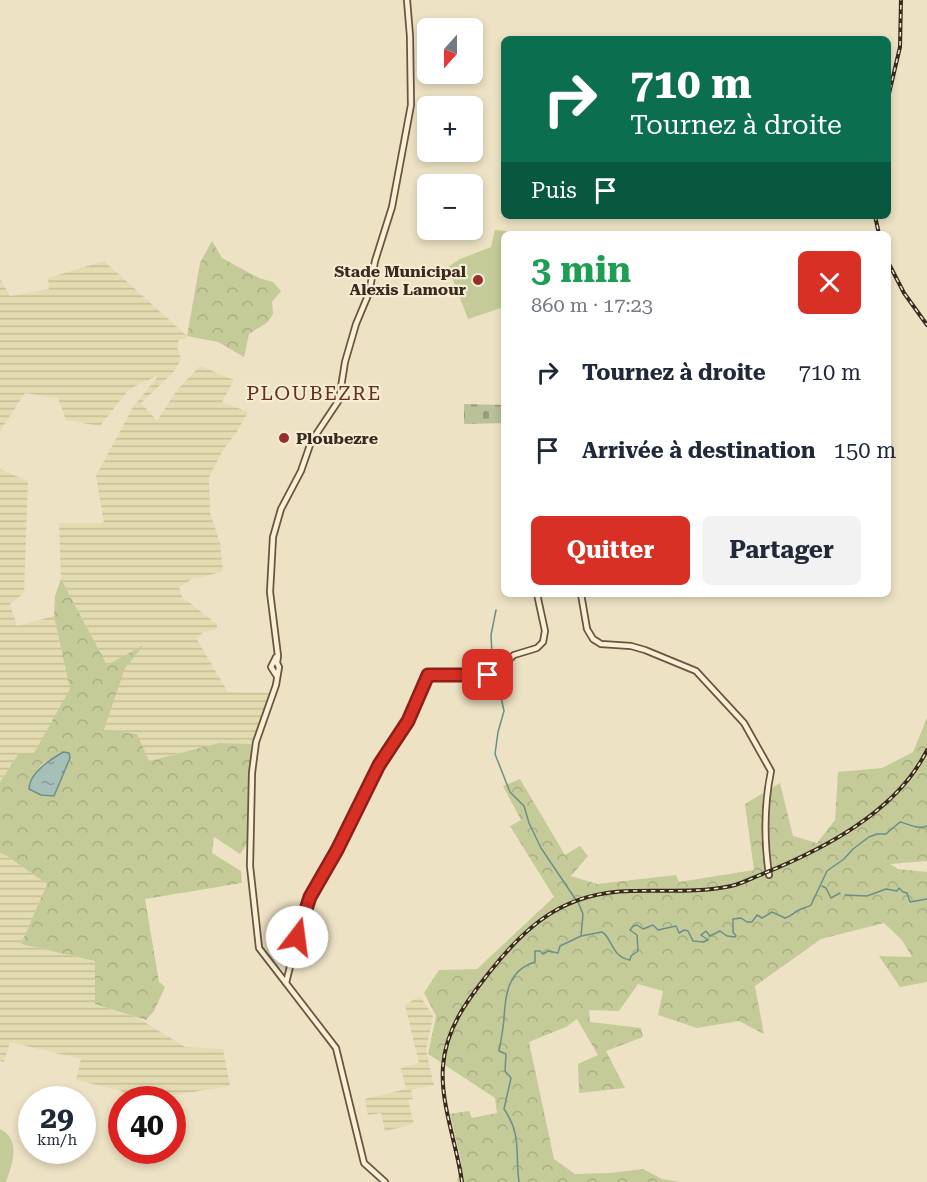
<!DOCTYPE html>
<html lang="fr">
<meta charset="utf-8">
<style>
body{margin:0;font-family:"Roboto Serif",serif;background:#f2f2f3;color:#1f2937;height:100vh;display:flex;flex-direction:column;font-size:22px;white-space:nowrap}
*{box-sizing:border-box;margin:0}
p{font-size:20px;color:#747a83}
.icon{flex:none;width:33px;height:33px;fill:none;stroke:currentColor;stroke-width:2;stroke-linecap:round;stroke-linejoin:round}
.map{position:relative;flex:1;overflow:hidden}
.sheet{position:absolute;left:501px;top:231px;width:390px;height:366px;display:flex;flex-direction:column;background:#fff;border-radius:9px;box-shadow:0 3px 9px #0003}
.sheet>*{flex:none}
.hud{position:absolute;left:501px;top:36px;width:390px;height:183px;border-radius:9px;box-shadow:0 3px 9px #0003;background:#0b6e4f;color:#fff;overflow:hidden}
.needle{width:39px;rotate:201deg}
.tools{position:absolute;left:417px;top:18px;display:grid;gap:12px}
.tools a{display:grid;place-items:center;width:66px;height:66px;border-radius:9px;background:#fff;box-shadow:0 3px 9px #0003;font-size:30px}
.speed{position:absolute;left:18px;top:1086px;display:flex;gap:12px;font-size:30px;font-weight:700;text-align:center}
.speed>*{display:grid;place-content:center;width:78px;height:78px;border-radius:50%;background:#fff;box-shadow:0 3px 9px #0003;line-height:1}
.speed small{font-size:15px;font-weight:400}
.speed .limit{border:9px solid #d22;background:#fff;color:#111}
.pin{position:absolute;display:grid;place-items:center;width:51px;height:51px;color:#fff;margin:-26px;border-radius:12px;box-shadow:0 3px 9px #0006}
.me{position:absolute;width:66px;margin:-33px;rotate:15deg;stroke-linejoin:round;filter:drop-shadow(0 0 4px #0008)}
.turn{display:flex;align-items:center;gap:21px;height:126px;padding:0 30px;font-size:27px}
.turn .icon{width:78px;height:78px;stroke-width:2.5}
.turn b{display:block;font-size:42px;line-height:51px}
.then{display:flex;align-items:center;height:57px;padding:0 30px;background:#0003;gap:12px;font-size:22px}
.round{display:grid;place-items:center;flex:none;width:63px;height:63px;border-radius:9px;background:#f2f2f3}
.head{display:flex;align-items:center;justify-content:space-between;height:102px;padding:0 30px}
h1{font-size:36px;font-weight:700;line-height:45px;color:#1e9e55}
.cta{display:flex;gap:12px;margin-top:auto;padding:12px 30px}
.cta a{flex:1;height:69px;border-radius:9px;background:#d93025;color:#fff;font-size:24px;font-weight:700;line-height:69px;text-align:center}
.cta a+a{background:#f2f2f3;color:#1f2937}
ul{padding:0;list-style:none}
li{display:flex;align-items:center;gap:18px;height:78px;padding:0 30px}
li div{flex:1}
li b{display:block;font-size:22px}
li em{font-style:normal}
.map>svg:first-child{display:block}
.farmland{fill:url(#farmland-rules)}
.green{fill:#c4cb98}
.forest{fill:url(#forest-crowns);fill-rule:evenodd}
.cemetery{fill:url(#cemetery-stones)}
.water{fill:url(#water-ripples);stroke:#6d8f87;stroke-width:1.5}
.lines{fill:none;stroke-linecap:round;stroke-linejoin:round}
.stream{stroke:#6d8f87;stroke-width:1.5}
.secondary-casing{stroke:#69553e;stroke-width:8}
.secondary{stroke:#f8efd7;stroke-width:4.5}
.rail-casing{stroke:#382b1e;stroke-width:4}
.rail{stroke:#f5ecd3;stroke-width:1.5;stroke-dasharray:4.5;stroke-linecap:butt}
.route-casing{stroke:#8d1f18;stroke-width:15}
.route{stroke:#d93025;stroke-width:10}
.poi-dot{fill:#962e2b;stroke:#f5ecd3;stroke-width:2}
.labels{text-anchor:middle;stroke-width:4.5;stroke-linejoin:round;paint-order:stroke}
.poi-label{font-size:16px;font-weight:bold;fill:#382b1e;stroke:#f5ecd3;text-anchor:end}
.quarter-label{font-size:20px;letter-spacing:1.5px;fill:#642f1e;stroke:#f5ecd3}
</style>
<div class="map">
<svg width="927" height="1182" viewBox="0 0 927 1182">
<defs>
<pattern id="farmland-rules" width="6" height="5" patternUnits="userSpaceOnUse" patternTransform="scale(1.5)"><rect width="6" height="5" fill="#e3dcb1"/><path d="M0 2.5h6" fill="none" stroke="#c4bd98"/></pattern>
<pattern id="forest-crowns" width="20" height="18" patternUnits="userSpaceOnUse" patternTransform="scale(1.5)"><rect width="20" height="18" fill="#c4cb98"/><path d="M2 6a3 3 0 1 1 6 0M12 15a3 3 0 1 1 6 0" fill="none" stroke="#a9ae83"/></pattern>
<pattern id="cemetery-stones" width="16" height="16" patternUnits="userSpaceOnUse" patternTransform="scale(1.5)"><rect width="16" height="16" fill="#bac097"/><path d="M2 7V4a2 2 0 0 1 4 0v3zM10 15v-3a2 2 0 0 1 4 0v3z" fill="#989c7b"/></pattern>
<pattern id="water-ripples" width="26" height="14" patternUnits="userSpaceOnUse" patternTransform="scale(1.5)"><rect width="26" height="14" fill="#a6c0b9"/><path d="M2 4q2-2 4 0t4 0M15 11q2-2 4 0t4 0" fill="none" stroke="#889c96"/></pattern>
</defs>
<rect width="100%" height="100%" fill="#ede2c4"/>
<!-- farmland -->
<path class="farmland" d="M 104,261 L 187,336 L 185,339 L 179,339 L 177,346 L 181,360 L 172,374 L 141,403 L 157,421 L 177,390 L 200,366 L 234,380 L 222,402 L 248,412 L 236,433 L 223,450 L 209,477 L 210,512 L 220,543 L 223,571 L 200,578 L 194,578 L 179,587 L 182,597 L 217,624 L 217,629 L 204,632 L 196,638 L 228,692 L 270,693 L 251,744 L 219,743 L 148,761 L 104,730 L 125,667 L 142,646 L 107,665 L 61,579 L 59,523 L 104,523 L 96,476 L 133,407 L 159,375 L 129,389 L 100,426 L 66,420 L 58,398 L 25,393 L 0,431 L 0,279 L 10,296 L 49,289 L 48,278 Z
M 0,469 L 28,481 L 24,593 L 10,604 L 17,626 L 54,616 L 71,689 L 34,753 L 19,753 L 0,782 Z
M 0,853 L 7,856 L 47,884 L 21,944 L 95,961 L 95,1004 L 138,1018 L 185,1047 L 223,1049 L 230,1086 L 148,1099 L 124,1099 L 122,1091 L 76,1080 L 81,1059 L 10,1042 L 4,1062 L 0,1061 Z
M 420,996 L 433,1016 L 426,1051 L 434,1085 L 411,1090 L 413,1099 L 408,1100 L 414,1124 L 385,1131 L 381,1113 L 368,1115 L 365,1099 L 406,1089 L 401,1068 L 419,1063 L 405,1005 Z"/>
<!-- green -->
<path class="green" d="M 495,230 L 516,232 L 516,234 L 504,234 L 504,314 L 501,308 L 468,319 L 448,267 L 460,259 L 491,247 Z
M 0,1129 C 22,1140 12,1164 6,1182 L 0,1182 Z"/>
<!-- forest -->
<path class="forest" d="M 212,241 L 222,258 L 259,278 L 273,282 L 281,291 L 272,302 L 273,314 L 268,322 L 249,334 L 244,357 L 218,342 L 187,336 L 200,263 Z
M 61,579 L 107,665 L 144,645 L 125,668 L 104,730 L 137,734 L 149,761 L 219,743 L 251,744 L 254,833 L 240,854 L 214,837 L 212,853 L 241,871 L 242,883 L 145,899 L 159,982 L 165,987 L 154,1011 L 146,1020 L 95,1004 L 95,961 L 21,944 L 47,884 L 7,856 L 0,853 L 0,782 L 19,753 L 34,753 L 70,689 L 54,616 L 55,596 ZM 63,752 L 66,771 L 63,771 L 62,775 L 32,779 L 41,765 Z
M 927,718 L 927,861 L 890,864 L 898,869 L 927,872 L 927,982 L 900,987 L 879,956 L 912,957 L 902,940 L 884,923 L 821,939 L 755,986 L 764,1034 L 739,1021 L 697,1028 L 658,1015 L 663,991 L 638,984 L 619,1011 L 589,1010 L 590,1022 L 641,1028 L 643,1037 L 606,1051 L 625,1088 L 579,1093 L 578,1064 L 598,1055 L 577,1019 L 566,1027 L 529,1042 L 554,1159 L 575,1174 L 610,1173 L 643,1169 L 662,1179 L 680,1182 L 457,1182 L 461,1161 L 450,1114 L 469,1111 L 472,1118 L 497,1113 L 495,1098 L 428,1054 L 436,1016 L 424,993 L 439,970 L 477,969 L 554,897 L 510,826 L 521,820 L 503,786 L 520,779 L 565,855 L 580,846 L 588,856 L 571,876 L 597,884 L 676,875 L 679,882 L 754,870 L 745,804 L 780,783 L 793,836 L 817,843 L 835,820 L 838,772 L 882,768 L 913,752 Z"/>
<!-- cemetery -->
<path class="cemetery" d="M 464,404 L 504,405 L 504,423 L 464,424 Z"/>
<!-- water -->
<path class="water" d="M 63,752 L 69,753 L 70,758 L 54,796 L 41,795 L 29,789 C 29,773 51,759 63,752 Z"/>
<g class="lines">
<!-- stream -->
<path class="stream" d="M 496,610 L 491,635 L 492,655 L 504,711 L 498,732 L 495,754 L 510,792 L 524,806 L 529,823 L 541,848 L 576,900
M 822,886 L 826,888 L 831,898 L 840,893
M 845,895 L 867,896 L 886,889 L 897,891 L 899,888 L 903,892 L 907,893 L 910,902 L 927,899
M 578,902 L 583,914 L 581,936
M 519,1182 C 515,1153 522,1135 504,1109 L 511,1078 L 505,1071 L 506,1054 L 499,1051 C 501,1041 503,1029 504,1019 C 505,995 508,970 535,962 L 535,951 L 540,951 L 543,954 L 548,951 L 558,953 L 560,946 L 581,936 L 602,932 C 612,937 611,957 630,960 L 631,956 L 638,951 L 637,935 L 630,930 L 633,926 L 637,925 L 643,929 L 653,925 L 658,930 L 676,926 L 679,933 L 684,930 L 688,931 L 693,941 L 703,942 L 708,940 L 701,935 L 706,931 L 710,936 L 720,931 L 727,936 L 735,937 L 736,936 L 733,932 L 733,919 L 741,918 L 747,922 L 752,922 L 757,915 L 762,918 L 772,912 L 785,918 C 792,916 794,912 799,910 C 804,907 807,908 811,905 L 827,871 L 844,859 L 853,849 L 869,837 L 877,834 L 886,834 L 900,822 C 909,824 918,830 927,826"/>
<!-- secondary casing -->
<g class="secondary-casing">
<path id="secondary" d="M 581,594 L 587,629 L 593,639 L 601,644 L 631,646 L 645,650 L 696,671 L 744,723 L 771,771 C 764,805 764,840 769,875
M 276,657 L 271,667 L 276,675
M 498,670 L 514,655 L 537,648 L 543,642 L 545,631 L 537,594
M 286,983 L 303,913 L 310,897 L 337,850 L 379,765 L 408,721 L 428,675 L 478,676 L 494,673
M 385,1182 L 364,1163 L 336,1048 L 259,948 L 250,866 L 252,773 L 256,742 L 276,685 L 279,667 L 277,663 L 278,656 L 270,592 L 273,537 L 281,509 L 301,471 L 311,442 L 339,400 L 345,362 L 356,324 L 369,293 L 375,261 L 392,207 L 411,105 L 410,36 L 407,0"/>
</g>
<!-- secondary -->
<use href="#secondary" class="secondary"/>
<!-- rail casing -->
<g class="rail-casing">
<path id="rail" d="M 888,98 L 900,47 L 901,0
M 875,216 L 879,234
M 888,262 L 904,293 L 927,325
M 462,1182 C 457,1145 440,1103 443,1066 C 446,1029 466,1002 488,974 C 527,924 565,892 631,891 C 664,890 698,893 731,886 C 741,884 750,879 760,875 C 822,850 897,812 927,750"/>
</g>
<!-- rail -->
<use href="#rail" class="rail"/>
</g>
<g class="lines">
<!-- route casing -->
<g class="route-casing">
<path id="route" d="M 297,937 L 310,897 L 337,850 L 379,765 L 408,721 L 428,675 L 488,675"/>
</g>
<!-- route -->
<use href="#route" class="route"/>
</g>
<!-- markers -->
<g class="poi-dot">
<circle cx="478" cy="280" r="6"/>
<circle cx="284" cy="438" r="6"/>
</g>
<g class="labels">
<!-- poi labels -->
<g class="poi-label">
<text x="466" y="277">Stade Municipal<tspan x="466" dy="18">Alexis Lamour</tspan></text>
<text x="296" y="444" text-anchor="start">Ploubezre</text>
</g>
<!-- quarter labels -->
<g class="quarter-label">
<text x="314" y="400">PLOUBEZRE</text>
</g>
</g>
</svg>
<div class="tools">
<a><svg class="needle" viewBox="-14 -14 28 28"><path d="M0-13l5 13h-10z" fill="#e53935"/><path d="M0 13l5-13h-10z" fill="#747a83"/></svg></a>
<a>+</a>
<a>−</a>
</div>
<div class="speed"><div>29<small>km/h</small></div><div class="limit">40</div></div>
<div class="pin" style="left:488px;top:675px;background:#d93025"><svg class="icon" aria-label="arrive" viewBox="0 0 24 24"><path d="M6 21V4h12l-3 4 3 4H6"/></svg></div>
<svg class="me" style="left:297px;top:937px" viewBox="-20 -20 40 40"><circle r="19" fill="#fff"/><path d="M0-13L10 11 0 6-10 11z" fill="#d93025"/></svg>
<div class="hud">
<div class="turn"><svg class="icon" aria-label="right" viewBox="0 0 24 24"><path d="M7 20v-9h11M14 6l5 5-5 5"/></svg><div><b>710 m</b>Tournez à droite</div></div>
<div class="then">Puis<svg class="icon" aria-label="arrive" viewBox="0 0 24 24"><path d="M6 21V4h12l-3 4 3 4H6"/></svg></div>
</div>
<section class="sheet">
<div class="head"><div><h1>3 min</h1><p>860 m · 17:23</p></div><a class="round" style="background:#d93025;color:#fff"><svg class="icon" aria-label="close" viewBox="0 0 24 24"><path d="M6 6l12 12M18 6L6 18"/></svg></a></div>
<ul>
<li><svg class="icon" aria-label="right" viewBox="0 0 24 24"><path d="M7 20v-9h11M14 6l5 5-5 5"/></svg><div><b>Tournez à droite</b></div><em>710 m</em></li>
<li><svg class="icon" aria-label="arrive" viewBox="0 0 24 24"><path d="M6 21V4h12l-3 4 3 4H6"/></svg><div><b>Arrivée à destination</b></div><em>150 m</em></li>
</ul>
<div class="cta"><a>Quitter</a><a>Partager</a></div>
</section>
</div>
